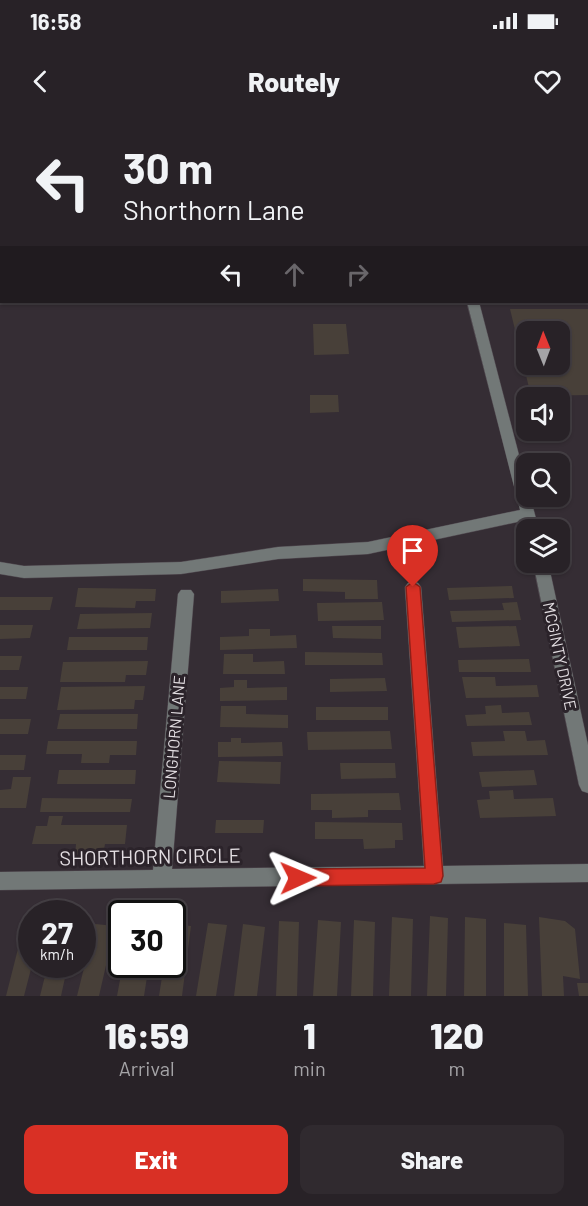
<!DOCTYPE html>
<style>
body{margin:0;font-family:Barlow,sans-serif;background:#302a2f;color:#f1f3f6;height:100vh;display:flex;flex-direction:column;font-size:22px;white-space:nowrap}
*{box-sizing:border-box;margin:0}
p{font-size:20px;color:#a5a4a7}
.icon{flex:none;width:33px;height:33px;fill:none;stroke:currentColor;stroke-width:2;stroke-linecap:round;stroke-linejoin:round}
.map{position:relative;height:876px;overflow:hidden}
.drawer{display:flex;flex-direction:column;background:#282227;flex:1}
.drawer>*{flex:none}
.top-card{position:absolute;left:0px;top:0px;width:588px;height:183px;box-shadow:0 2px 4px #0004,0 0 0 2px #443f44;background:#282227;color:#f1f3f6;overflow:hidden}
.needle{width:39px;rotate:359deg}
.tools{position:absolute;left:516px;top:201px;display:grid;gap:12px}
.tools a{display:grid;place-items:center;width:54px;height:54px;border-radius:12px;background:#282227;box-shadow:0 2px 4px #0004,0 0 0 2px #443f44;font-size:30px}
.speed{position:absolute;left:18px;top:780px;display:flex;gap:12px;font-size:30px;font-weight:700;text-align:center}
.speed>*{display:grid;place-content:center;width:78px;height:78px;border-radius:50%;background:#282227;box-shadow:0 2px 4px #0004,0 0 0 2px #443f44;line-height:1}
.speed small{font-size:15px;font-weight:400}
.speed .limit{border:3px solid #111;border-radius:9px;background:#fff;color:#111}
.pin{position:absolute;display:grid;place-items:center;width:51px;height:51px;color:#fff;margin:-62px -26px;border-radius:50% 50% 50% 0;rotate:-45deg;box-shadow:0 0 6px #0007}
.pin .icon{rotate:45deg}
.me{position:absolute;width:66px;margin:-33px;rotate:89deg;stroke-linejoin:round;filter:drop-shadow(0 0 4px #0008)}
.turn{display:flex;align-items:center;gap:21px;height:126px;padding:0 24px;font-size:27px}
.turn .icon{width:78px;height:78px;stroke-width:2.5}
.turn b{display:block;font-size:42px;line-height:51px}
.lanes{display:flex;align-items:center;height:57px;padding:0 24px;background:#0003;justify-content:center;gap:30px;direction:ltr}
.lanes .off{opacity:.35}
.eta{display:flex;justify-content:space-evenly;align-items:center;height:102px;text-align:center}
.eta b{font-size:36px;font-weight:800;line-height:42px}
.action{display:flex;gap:12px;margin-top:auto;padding:12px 24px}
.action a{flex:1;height:69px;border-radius:12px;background:#d93025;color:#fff;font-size:24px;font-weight:800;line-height:69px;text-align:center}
.action a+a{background:#302a2f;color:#f1f3f6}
.status{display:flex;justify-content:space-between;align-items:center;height:42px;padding:0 30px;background:#282227;direction:ltr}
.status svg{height:16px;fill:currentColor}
header{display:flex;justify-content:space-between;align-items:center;height:78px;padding:0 24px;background:#282227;font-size:27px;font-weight:800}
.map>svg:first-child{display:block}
.building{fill:#484039;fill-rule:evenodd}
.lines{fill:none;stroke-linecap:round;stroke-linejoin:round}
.minor-casing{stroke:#514950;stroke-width:1}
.minor{fill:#727877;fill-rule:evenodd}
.route{fill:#d93025;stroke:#8d1f18;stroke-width:1.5}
.labels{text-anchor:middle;stroke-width:6;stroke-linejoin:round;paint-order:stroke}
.street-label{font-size:16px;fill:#e3dee2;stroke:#2b232a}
.near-street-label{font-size:20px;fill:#e3dee2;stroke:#2b232a}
</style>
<div class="status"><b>16:58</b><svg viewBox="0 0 49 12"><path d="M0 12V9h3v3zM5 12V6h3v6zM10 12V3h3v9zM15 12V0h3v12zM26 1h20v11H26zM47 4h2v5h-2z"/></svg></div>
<header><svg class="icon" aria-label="back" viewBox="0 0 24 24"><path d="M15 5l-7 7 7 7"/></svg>Routely<svg class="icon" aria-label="heart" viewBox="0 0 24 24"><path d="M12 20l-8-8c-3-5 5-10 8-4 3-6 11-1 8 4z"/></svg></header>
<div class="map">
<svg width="588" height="876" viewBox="0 0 588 876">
<rect width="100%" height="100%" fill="#352d34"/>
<!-- building -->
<path class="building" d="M 510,189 L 588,189 L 588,275 L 531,276 ZM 526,212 L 560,212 L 560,244 L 526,244 Z
M 313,204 L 346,204 L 349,234 L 314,235 Z
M 310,275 L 338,275 L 339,292 L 310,293 Z
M 303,459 L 377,460 L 378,479 L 345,479 L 345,472 L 303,471 Z
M 512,466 L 514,478 L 449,480 L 447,468 Z
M 78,468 L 86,468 L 156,469 L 155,481 L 136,481 L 135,488 L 75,487 Z
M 278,469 L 279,481 L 221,483 L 221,471 Z
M 0,477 L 53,477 L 50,490 L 0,490 Z
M 382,482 L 384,500 L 318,501 L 317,483 Z
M 517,482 L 521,500 L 452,502 L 450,491 L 504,490 L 502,483 Z
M 152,493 L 150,508 L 77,509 L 80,494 Z
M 0,505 L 33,505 L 30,518 L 0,519 Z
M 332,506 L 381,506 L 381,519 L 333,518 Z
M 516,506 L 520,526 L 459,528 L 456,507 Z
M 249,509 L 270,509 L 270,516 L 296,515 L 297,528 L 220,530 L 220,517 L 249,516 Z
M 69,517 L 148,517 L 147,530 L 67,530 Z
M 305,532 L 382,533 L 383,545 L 305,545 Z
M 224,534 L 253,534 L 253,542 L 284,541 L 285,554 L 223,554 Z
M 0,536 L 22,536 L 19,550 L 0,550 Z
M 529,539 L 531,552 L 459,552 L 458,540 Z
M 148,541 L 146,555 L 126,555 L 125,562 L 60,562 L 63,542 Z
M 462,557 L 495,557 L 496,566 L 537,565 L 539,577 L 466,578 Z
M 385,558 L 387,571 L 330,572 L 330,559 Z
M 234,560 L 247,560 L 247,568 L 287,567 L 287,580 L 220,581 L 220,568 L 234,567 Z
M 145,566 L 143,580 L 135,580 L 134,589 L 57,590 L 61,567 Z
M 0,567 L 28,567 L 26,579 L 0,579 Z
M 501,585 L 502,593 L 529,592 L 532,605 L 467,606 L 465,595 L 486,594 L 485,586 Z
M 221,586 L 246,586 L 246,594 L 288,595 L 288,608 L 220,607 Z
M 316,587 L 388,587 L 388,600 L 316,600 Z
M 60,594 L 138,594 L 137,609 L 57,609 Z
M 0,599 L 31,599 L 28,614 L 0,614 Z
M 390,611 L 392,629 L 308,630 L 307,612 Z
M 503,611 L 525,611 L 527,621 L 545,620 L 548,635 L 473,636 L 471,622 L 505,621 Z
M 231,618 L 241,618 L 241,623 L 282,622 L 283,636 L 218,637 L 218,622 L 231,622 Z
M 48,621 L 137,621 L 136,635 L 110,635 L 109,643 L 81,643 L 82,634 L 46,634 Z
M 0,635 L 26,635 L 24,650 L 0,650 Z
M 219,641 L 281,642 L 280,664 L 217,662 Z
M 340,643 L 395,643 L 396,658 L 341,659 Z
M 59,650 L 136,650 L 135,664 L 57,664 Z
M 534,650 L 537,665 L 482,667 L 479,652 Z
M 13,657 L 31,657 L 26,688 L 0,688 L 0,670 L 11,669 Z
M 513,670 L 514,679 L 553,678 L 556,696 L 480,698 L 477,680 L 490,679 L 489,671 Z
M 399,673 L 401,690 L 368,690 L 368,697 L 332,698 L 332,690 L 311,690 L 311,674 Z
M 42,678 L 132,679 L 130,692 L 40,692 Z
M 49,696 L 63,696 L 61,705 L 127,705 L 125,724 L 105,724 L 103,735 L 75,735 L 76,724 L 32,724 L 36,706 L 47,706 Z
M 216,700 L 264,700 L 263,713 L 215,713 Z
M 315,702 L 402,703 L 403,720 L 395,720 L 395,728 L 364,729 L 363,719 L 315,719 Z
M 430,796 L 448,798 L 446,876 L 427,876 Z
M 392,797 L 413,799 L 411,876 L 389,876 Z
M 465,797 L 486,799 L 486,876 L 464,876 Z
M 539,797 L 565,801 L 575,809 L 580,859 L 563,856 L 564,876 L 542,876 Z
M 318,800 L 341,802 L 337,876 L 313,876 Z
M 354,800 L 375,802 L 373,876 L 351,876 Z
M 279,801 L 299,802 L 297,876 L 276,876 Z
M 208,803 L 227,805 L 216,876 L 196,876 Z
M 504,803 L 526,805 L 528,876 L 504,876 Z
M 95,804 L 115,806 L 99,876 L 77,876 Z
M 172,804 L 191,806 L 182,876 L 159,876 L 164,844 L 172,844 Z
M 243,804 L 265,807 L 257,876 L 234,876 Z
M 22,813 L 32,814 L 32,845 L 24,876 L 6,876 Z
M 48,844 L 68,844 L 61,876 L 40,876 Z
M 123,844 L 149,844 L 144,876 L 117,876 Z
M 577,863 L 588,863 L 588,876 L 579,876 Z"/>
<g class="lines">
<!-- minor casing -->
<g class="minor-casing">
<path id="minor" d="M 165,0 L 270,0 L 164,2 Z
M 0,1 L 3,2 L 2,2 L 2,7 Z
M 586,106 L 588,106 L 588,112 L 586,112 Z
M 0,117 L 2,117 L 2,123 L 0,123 Z
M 467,182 L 479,182 L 526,362 L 526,376 L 530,376 L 539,410 L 526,410 L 526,413 L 522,401 L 368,434 L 278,439 L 181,454 L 24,458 L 0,454 L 0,442 L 24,446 L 181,442 L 278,427 L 368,422 L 520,390 Z
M 533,442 L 548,442 L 588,625 L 588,673 L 582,671 L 579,665 Z
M 413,461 L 418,463 L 421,467 L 443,746 L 588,744 L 588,762 L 0,770 L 0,752 L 153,750 L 178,474 L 181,470 L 191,470 L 194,474 L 172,749 L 424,746 L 405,467 L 408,463 Z"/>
</g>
<!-- minor -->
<use href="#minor" class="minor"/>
</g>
<!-- route -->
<path class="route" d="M 413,462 L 420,467 L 443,756 L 441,762 L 434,764 L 298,766 L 292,763 L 290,758 L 292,752 L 298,749 L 425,748 L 406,467 Z"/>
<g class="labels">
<!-- street labels -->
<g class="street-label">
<text transform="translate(560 536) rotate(78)" y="6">MCGINTY DRIVE</text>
<text transform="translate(174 617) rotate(-85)" y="6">LONGHORN LANE</text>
</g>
<!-- near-street labels -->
<g class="near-street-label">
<text transform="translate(150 737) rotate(-1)" y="7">SHORTHORN CIRCLE</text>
</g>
</g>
</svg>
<div class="tools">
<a><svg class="needle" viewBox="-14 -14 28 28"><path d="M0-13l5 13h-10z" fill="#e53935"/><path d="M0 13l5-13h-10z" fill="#a5a4a7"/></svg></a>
<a><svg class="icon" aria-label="sound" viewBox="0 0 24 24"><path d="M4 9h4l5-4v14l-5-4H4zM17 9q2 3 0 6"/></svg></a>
<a><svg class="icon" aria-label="search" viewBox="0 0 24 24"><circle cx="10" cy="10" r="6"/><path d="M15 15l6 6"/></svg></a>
<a><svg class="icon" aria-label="layers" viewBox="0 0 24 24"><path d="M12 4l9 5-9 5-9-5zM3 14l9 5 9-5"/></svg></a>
</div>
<div class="speed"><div>27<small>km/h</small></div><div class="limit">30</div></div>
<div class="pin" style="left:413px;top:467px;background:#d93025"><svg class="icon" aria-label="arrive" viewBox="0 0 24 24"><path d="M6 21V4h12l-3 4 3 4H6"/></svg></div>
<svg class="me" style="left:298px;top:758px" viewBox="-20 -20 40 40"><path d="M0-17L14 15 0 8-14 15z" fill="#d93025" stroke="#fff" stroke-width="4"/></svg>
<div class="top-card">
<div class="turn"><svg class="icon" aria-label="left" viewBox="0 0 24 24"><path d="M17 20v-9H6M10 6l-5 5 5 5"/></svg><div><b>30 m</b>Shorthorn Lane</div></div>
<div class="lanes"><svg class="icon" aria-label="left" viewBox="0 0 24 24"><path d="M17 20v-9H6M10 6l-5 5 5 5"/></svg><svg class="icon off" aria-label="ahead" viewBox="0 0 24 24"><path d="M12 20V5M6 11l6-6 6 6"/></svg><svg class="icon off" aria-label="right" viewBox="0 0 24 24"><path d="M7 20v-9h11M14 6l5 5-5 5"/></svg></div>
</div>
</div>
<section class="drawer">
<div class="eta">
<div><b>16:59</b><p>Arrival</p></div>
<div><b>1</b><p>min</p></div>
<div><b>120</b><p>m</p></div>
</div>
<div class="action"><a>Exit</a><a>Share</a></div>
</section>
